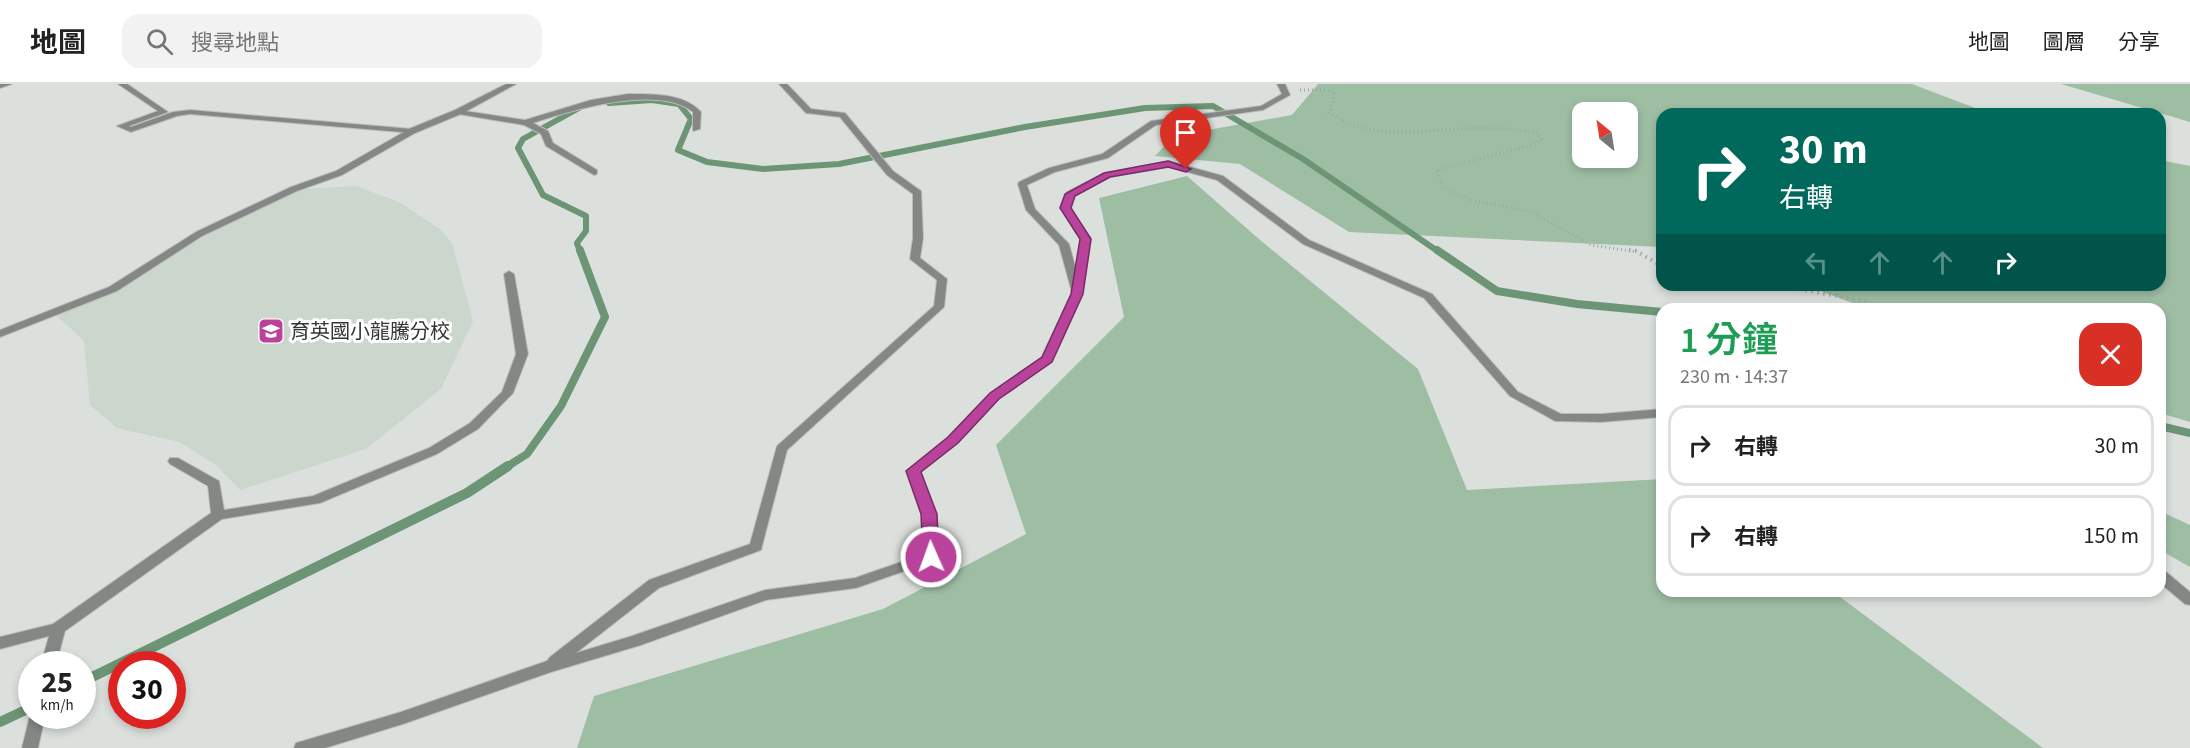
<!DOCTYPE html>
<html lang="zh-TW">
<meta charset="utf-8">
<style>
body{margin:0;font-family:"Source Sans 3","Noto Sans TC",sans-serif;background:#f2f2f2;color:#222;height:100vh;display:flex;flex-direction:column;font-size:22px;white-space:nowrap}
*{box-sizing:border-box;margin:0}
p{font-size:20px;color:#767676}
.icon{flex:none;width:33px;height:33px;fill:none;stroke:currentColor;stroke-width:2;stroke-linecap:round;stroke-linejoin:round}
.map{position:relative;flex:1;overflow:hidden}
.side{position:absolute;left:1656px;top:219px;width:510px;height:294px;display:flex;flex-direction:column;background:#fff;border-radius:18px;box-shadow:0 3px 9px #0003}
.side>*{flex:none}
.top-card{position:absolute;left:1656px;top:24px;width:510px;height:183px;border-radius:18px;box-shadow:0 3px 9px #0003;background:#00695c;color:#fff;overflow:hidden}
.needle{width:39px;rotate:330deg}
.fabs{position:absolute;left:1572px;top:18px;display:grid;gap:12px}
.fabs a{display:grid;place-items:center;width:66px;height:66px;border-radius:12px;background:#fff;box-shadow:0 3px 9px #0003;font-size:30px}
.speed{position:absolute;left:18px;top:567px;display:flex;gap:12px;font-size:30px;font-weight:700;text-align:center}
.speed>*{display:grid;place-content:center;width:78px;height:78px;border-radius:50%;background:#fff;box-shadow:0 3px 9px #0003;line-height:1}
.speed small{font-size:15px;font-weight:400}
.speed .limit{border:9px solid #d22;background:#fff;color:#111}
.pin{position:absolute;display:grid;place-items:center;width:51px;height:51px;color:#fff;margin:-62px -26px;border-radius:50% 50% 50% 0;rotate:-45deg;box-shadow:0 0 6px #0007}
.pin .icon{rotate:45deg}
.me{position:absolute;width:66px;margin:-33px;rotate:358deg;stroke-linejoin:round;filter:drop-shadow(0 0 4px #0008)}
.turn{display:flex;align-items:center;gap:21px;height:126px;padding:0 24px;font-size:27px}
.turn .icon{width:78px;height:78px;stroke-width:2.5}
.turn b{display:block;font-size:42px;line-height:51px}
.lanes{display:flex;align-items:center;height:57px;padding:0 24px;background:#0003;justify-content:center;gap:30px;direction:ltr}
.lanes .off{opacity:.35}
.round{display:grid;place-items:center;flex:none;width:63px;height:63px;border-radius:18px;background:#f2f2f2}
.head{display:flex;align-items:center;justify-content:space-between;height:102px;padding:0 24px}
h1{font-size:36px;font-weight:600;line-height:45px;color:#1e9e55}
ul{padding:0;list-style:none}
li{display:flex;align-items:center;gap:18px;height:81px;margin:0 12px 9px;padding:0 12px;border:3px solid #e0e0e0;border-radius:18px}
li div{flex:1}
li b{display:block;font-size:22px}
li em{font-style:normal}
header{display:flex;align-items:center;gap:36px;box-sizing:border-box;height:84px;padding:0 30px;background:#fff;border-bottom:2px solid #e0e0e0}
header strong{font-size:28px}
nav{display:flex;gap:33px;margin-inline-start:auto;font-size:21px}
.search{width:420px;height:54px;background:#f2f2f2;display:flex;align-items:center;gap:15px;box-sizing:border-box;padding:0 21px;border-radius:18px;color:#767676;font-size:22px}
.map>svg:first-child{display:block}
.built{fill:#cbd6cd}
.green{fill:#9ebea4;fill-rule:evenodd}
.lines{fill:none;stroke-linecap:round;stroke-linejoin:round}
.stream-far2{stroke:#6b9575;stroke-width:6}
.stream-far1{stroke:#6b9575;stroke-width:8}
.stream{stroke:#6b9575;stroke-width:10}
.lane-casing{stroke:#b9beba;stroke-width:2}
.street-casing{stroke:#b9beba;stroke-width:2}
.path-far1{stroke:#a2a6a3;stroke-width:3;stroke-dasharray:1 3;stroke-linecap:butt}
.path{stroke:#a2a6a3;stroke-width:4;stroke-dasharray:1.5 4.5;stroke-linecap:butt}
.lane{fill:#858785;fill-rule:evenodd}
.street{fill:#858785;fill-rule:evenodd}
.route{fill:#b9439b;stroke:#782c65;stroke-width:1.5}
.labels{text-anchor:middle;stroke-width:6;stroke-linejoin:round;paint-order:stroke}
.poi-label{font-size:20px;fill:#333534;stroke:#fff;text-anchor:start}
</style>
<header>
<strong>地圖</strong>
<div class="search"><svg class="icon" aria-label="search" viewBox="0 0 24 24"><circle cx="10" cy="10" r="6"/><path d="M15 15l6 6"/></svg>搜尋地點</div>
<nav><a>地圖</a><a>圖層</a><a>分享</a></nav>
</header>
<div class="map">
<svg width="2190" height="664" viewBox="0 0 2190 664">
<rect width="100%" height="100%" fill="#dbe0dc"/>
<!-- built -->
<path class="built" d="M 356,102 L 399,118 L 441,146 L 452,159 L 473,237 L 441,305 L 366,365 L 240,406 L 216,381 L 179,358 L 117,344 L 90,321 L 84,257 L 57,232 L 133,190 L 196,149 L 304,105 Z"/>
<!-- green -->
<path class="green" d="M 1318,0 L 1912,0 L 1991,30 L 1662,30 L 1662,163 L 1349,148 L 1240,80 L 1155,72 L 1174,52 L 1292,31 ZM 1582,28 L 1628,28 L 1628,74 L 1582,74 Z
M 2061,0 L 2190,0 L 2190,38 Z
M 2160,76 L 2190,82 L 2190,338 L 2160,329 L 2160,225 L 1868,225 L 1805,201 L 2160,201 Z
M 1187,92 L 1260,156 L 1418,285 L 1467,406 L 1662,395 L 1662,507 L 1832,507 L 2043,664 L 577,664 L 594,612 L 883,525 L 1026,450 L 996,361 L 1124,233 L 1099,114 Z
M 2160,427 L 2190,441 L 2190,483 L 2160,466 Z"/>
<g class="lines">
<!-- stream-far2 -->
<path class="stream-far2" d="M 609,19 L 652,16 L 679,20 L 691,35 L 678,66 L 707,78 L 763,85 L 839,80 L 1025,43 L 1145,24 L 1213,22 L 1303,75 L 1439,168
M 579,24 L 523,55 L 518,64 L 543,111 L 586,132 L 586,147 L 577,159 L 580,168"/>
<!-- stream-far1 -->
<path class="stream-far1" d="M 1437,166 L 1497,207 L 1577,220 L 1662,228
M 2160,342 L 2190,349
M 505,384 L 527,370 L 561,322 L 605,233 L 580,166"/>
<!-- stream -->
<path class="stream" d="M 82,598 L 467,409 L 508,382
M 0,638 L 32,623"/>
<!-- lane casing -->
<g class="lane-casing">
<path id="lane" d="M 0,0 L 12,0 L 0,4 Z
M 118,0 L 127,0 L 168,28 L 129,42 L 131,43 L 173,28 L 190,26 L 412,45 L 416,47 L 412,49 L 190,30 L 177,32 L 131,48 L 117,42 L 158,27 Z
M 1277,0 L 1285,0 L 1290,11 L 1263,26 L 1156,41 L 1108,74 L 1055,88 L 1027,101 L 1035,125 L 1069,160 L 1076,186 L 1081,155 L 1060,124 L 1067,108 L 1105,89 L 1169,77 L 1223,92 L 1309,156 L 1432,210 L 1518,308 L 1561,330 L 1601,330 L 1662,325 L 1662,333 L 1601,338 L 1555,337 L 1510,312 L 1424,214 L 1303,160 L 1217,96 L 1169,83 L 1110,93 L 1074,112 L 1070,124 L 1091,155 L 1082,210 L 1081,212 L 1073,212 L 1059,161 L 1026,126 L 1018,100 L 1019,98 L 1049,84 L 1102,70 L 1151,37 L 1261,22 L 1282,10 Z
M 628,10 C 652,10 684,9 701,28 L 700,45 L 693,47 L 693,28 C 657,0 573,26 533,39 L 548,47 L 553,59 L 597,86 L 597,90 L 594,91 L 546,62 L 541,50 L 524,41 L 458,30 L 454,28 L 458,26 L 525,36 L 591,16 Z
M 509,187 L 514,190 L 528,270 L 513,309 L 478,345 L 437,370 L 320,419 L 222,435 L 65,547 L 56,580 L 41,580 L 49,552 L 0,565 L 0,553 L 53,540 L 211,429 L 208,402 L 170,380 L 168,377 L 170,374 L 178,374 L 219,397 L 224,426 L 313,412 L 429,364 L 470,339 L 502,308 L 516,270 L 504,190 Z
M 2160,486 L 2165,487 L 2190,508 L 2190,521 L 2185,520 L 2160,499 Z
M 31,627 L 32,632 L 45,632 L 38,664 L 22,664 Z"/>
</g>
<!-- street casing -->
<g class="street-casing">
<path id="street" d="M 506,0 L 516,0 L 461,30 L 415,49 L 342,91 L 297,107 L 202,152 L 117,207 L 0,253 L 0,246 L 109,203 L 196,148 L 291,103 L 336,87 L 409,45 L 455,26 Z
M 779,0 L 787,0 L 811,25 L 845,29 L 893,87 L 921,107 L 923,154 L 920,174 L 947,195 L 944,223 L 787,366 L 761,466 L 659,504 L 576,569 L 632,552 L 765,506 L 855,494 L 924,470 L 922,430 L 907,387 L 949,353 L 991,310 L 1042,273 L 1072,210 L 1073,208 L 1081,208 L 1082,210 L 1051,277 L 999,314 L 957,359 L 920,388 L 936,430 L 938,473 L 936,476 L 856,504 L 766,516 L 641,561 L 551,588 L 403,640 L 325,664 L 294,664 L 296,659 L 401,628 L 547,577 L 550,573 L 649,496 L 750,460 L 777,362 L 934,222 L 937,196 L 910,175 L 913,154 L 913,110 L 887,91 L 840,33 L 806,29 Z"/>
</g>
<!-- path-far1 -->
<path class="path-far1" d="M 1300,6 L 1325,6 L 1335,9 L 1329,29 C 1336,32 1343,37 1350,40 C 1392,56 1443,43 1488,44 C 1505,44 1521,46 1538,49 L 1541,56 L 1532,61 L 1436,86 L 1444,104 L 1469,116 L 1530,127 L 1591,161 L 1637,168"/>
<!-- path -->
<path class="path" d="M 1629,166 L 1636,167 L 1662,182
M 1776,201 L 1871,218"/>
<!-- lane -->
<use href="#lane" class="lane"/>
<!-- street -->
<use href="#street" class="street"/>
</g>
<!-- route -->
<path class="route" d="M 1168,77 L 1191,85 L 1186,88 L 1168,83 L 1110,93 L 1075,112 L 1071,124 L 1091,155 L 1083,210 L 1052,278 L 999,315 L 958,359 L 921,388 L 937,430 L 939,473 L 936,477 L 925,477 L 923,473 L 921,430 L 906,387 L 948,353 L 990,309 L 1042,273 L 1071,210 L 1080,155 L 1060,124 L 1065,110 L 1104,89 Z"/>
<!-- icons -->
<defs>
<g id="school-square" transform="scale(1.35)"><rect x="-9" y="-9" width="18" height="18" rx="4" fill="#b9439b" stroke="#fff"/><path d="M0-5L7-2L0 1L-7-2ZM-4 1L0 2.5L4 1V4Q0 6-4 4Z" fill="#fff"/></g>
</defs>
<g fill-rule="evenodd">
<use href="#school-square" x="271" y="247"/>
</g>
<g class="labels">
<!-- poi labels -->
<g class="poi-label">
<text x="290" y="254">育英國小龍騰分校</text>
</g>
</g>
</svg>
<div class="fabs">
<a><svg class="needle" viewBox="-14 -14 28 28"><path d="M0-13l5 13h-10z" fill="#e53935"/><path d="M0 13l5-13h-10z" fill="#767676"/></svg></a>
</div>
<div class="speed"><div>25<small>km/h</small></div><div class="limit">30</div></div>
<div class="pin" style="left:1186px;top:85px;background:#d93025"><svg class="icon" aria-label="arrive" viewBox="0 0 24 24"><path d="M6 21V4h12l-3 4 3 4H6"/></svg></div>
<svg class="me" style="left:931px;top:473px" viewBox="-20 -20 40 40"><circle r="17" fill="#b9439b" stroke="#fff" stroke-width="3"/><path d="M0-11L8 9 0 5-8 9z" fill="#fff"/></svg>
<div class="top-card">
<div class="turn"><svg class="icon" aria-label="right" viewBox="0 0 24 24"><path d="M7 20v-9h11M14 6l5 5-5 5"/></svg><div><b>30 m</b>右轉</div></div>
<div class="lanes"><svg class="icon off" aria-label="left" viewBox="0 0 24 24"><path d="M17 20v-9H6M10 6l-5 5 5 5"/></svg><svg class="icon off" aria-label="ahead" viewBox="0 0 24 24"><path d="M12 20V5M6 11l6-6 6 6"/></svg><svg class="icon off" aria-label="ahead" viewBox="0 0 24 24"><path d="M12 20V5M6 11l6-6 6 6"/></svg><svg class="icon" aria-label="right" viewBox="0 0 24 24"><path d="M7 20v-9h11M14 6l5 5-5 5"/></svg></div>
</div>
<section class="side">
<div class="head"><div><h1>1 分鐘</h1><p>230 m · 14:37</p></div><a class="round" style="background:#d93025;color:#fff"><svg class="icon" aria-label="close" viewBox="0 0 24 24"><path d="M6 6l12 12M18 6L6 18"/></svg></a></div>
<ul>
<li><svg class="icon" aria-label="right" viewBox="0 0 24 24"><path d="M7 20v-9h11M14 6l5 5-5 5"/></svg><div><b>右轉</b></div><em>30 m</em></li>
<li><svg class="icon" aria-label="right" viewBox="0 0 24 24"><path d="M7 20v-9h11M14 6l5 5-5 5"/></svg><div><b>右轉</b></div><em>150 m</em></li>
</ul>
</section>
</div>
